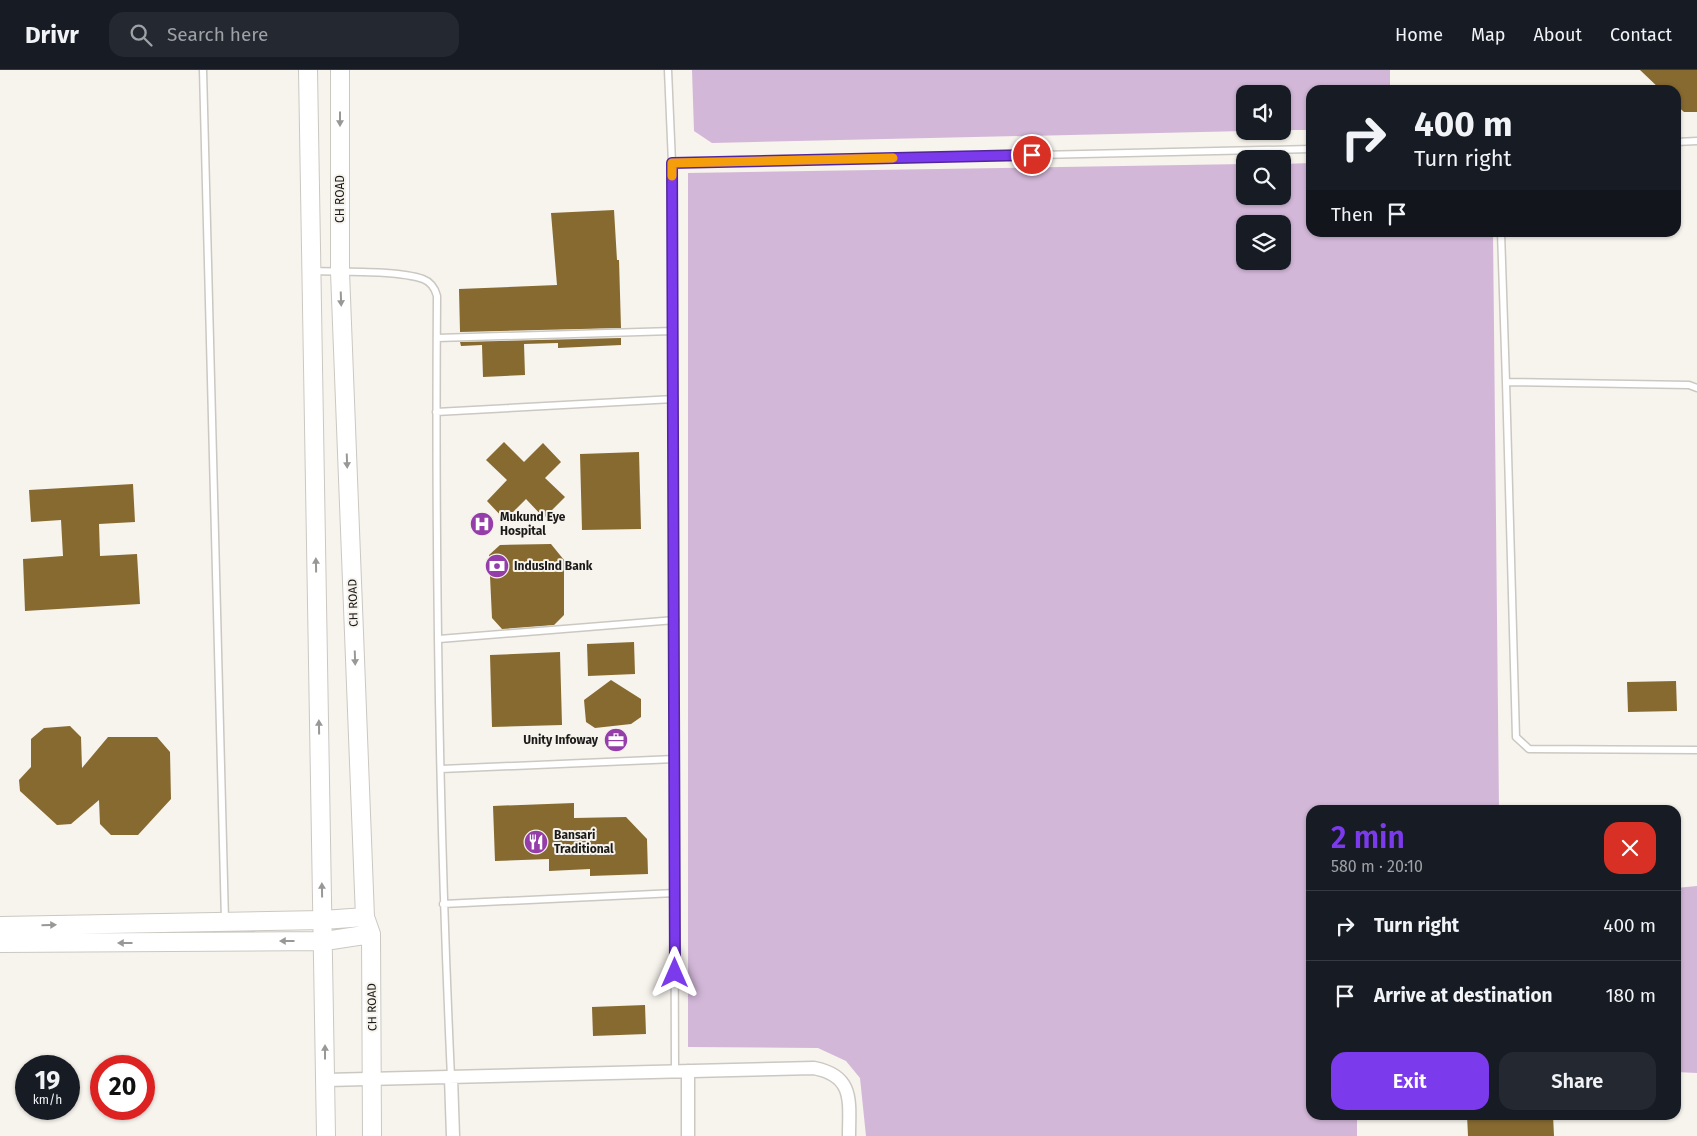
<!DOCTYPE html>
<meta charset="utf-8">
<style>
body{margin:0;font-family:"Fira Sans",sans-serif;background:#242831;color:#f1f3f6;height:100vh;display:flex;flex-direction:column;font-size:19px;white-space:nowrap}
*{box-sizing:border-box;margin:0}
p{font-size:16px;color:#9ea1a6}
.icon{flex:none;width:28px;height:28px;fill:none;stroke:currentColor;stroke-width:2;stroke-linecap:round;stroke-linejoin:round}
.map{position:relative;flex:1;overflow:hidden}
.sheet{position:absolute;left:1306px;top:735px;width:375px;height:315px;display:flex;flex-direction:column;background:#171b24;border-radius:15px;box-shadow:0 1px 4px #0004}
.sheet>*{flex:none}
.hud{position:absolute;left:1306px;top:15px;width:375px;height:152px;border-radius:15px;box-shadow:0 1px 4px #0004;background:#171b24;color:#f1f3f6;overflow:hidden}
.tools{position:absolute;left:1236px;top:15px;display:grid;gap:10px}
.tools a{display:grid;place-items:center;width:55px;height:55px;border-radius:10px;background:#171b24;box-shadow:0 1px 4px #0004;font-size:25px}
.speed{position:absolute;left:15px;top:985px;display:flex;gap:10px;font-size:25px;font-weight:700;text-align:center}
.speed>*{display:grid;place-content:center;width:65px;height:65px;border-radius:50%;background:#171b24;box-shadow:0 1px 4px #0004;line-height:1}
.speed small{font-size:12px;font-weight:400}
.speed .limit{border:8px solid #d22;background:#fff;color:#111}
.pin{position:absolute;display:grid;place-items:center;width:42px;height:42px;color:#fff;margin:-21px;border:2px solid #fff;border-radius:50%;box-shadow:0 1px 5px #0007}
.me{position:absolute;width:55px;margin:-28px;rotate:0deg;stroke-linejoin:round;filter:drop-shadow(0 0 4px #0008)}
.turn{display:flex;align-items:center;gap:18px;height:105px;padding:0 25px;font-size:22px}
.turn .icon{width:65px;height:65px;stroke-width:2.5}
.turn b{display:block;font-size:35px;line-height:42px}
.then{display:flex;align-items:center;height:48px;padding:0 25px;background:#0003;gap:10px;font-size:19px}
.round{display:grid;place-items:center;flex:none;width:52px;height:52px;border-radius:15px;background:#242831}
.headline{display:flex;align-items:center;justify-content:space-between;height:85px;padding:0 25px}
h1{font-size:30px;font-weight:600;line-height:38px;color:#7c3aed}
.cta{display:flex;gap:10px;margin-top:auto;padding:10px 25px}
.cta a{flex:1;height:58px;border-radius:15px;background:#7c3aed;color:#fff;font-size:20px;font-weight:600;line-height:58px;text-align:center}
.cta a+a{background:#242831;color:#f1f3f6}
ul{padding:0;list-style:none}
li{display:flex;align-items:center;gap:15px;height:70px;padding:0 25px;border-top:1px solid #363941}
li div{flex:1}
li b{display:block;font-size:19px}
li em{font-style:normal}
header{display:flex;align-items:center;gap:30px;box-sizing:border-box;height:70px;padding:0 25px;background:#171b24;border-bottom:1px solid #363941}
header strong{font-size:24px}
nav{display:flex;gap:28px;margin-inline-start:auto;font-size:18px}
.search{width:350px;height:45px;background:#242831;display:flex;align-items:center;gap:12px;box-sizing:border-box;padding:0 18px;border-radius:15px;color:#9ea1a6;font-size:19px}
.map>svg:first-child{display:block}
.green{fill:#d2b7d8;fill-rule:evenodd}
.building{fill:#876a30}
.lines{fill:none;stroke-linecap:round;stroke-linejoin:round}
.lane-casing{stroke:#cbc8c2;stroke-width:9}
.street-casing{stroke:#cbc8c2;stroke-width:15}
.secondary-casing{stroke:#cbc8c2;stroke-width:20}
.lane{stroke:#fff;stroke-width:6}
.street{stroke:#fff;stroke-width:12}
.secondary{stroke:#fff;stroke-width:18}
.oneway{fill:#989897}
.route-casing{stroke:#51269a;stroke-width:12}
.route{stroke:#7c3aed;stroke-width:9}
.slow{stroke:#f59e0b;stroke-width:9}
.labels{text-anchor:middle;stroke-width:4;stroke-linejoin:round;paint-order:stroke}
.street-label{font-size:12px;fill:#1b1a18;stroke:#f7f3ed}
.poi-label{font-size:12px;font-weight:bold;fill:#1b1a18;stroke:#f7f3ed;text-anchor:start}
</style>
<header>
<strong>Drivr</strong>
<div class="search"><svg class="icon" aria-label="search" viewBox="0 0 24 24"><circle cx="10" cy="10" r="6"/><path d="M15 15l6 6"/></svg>Search here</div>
<nav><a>Home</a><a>Map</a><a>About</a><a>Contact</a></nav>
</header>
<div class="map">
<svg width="1697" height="1066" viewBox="0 0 1697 1066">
<rect width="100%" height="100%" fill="#f7f3ed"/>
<!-- green -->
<path class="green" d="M 692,0 L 1390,0 L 1390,20 L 1311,20 L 1311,60 L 1283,60 L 1282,24 L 1245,24 L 1245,61 L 712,73 L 694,61 Z
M 1311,93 L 1311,162 L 1493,163 L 1499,740 L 1311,740 L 1311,1045 L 1357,1045 L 1357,1066 L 866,1066 L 860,1008 L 846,991 L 818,978 L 688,977 L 688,103 L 1245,94 L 1245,126 L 1282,126 L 1283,94 ZM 1245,154 L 1282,154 L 1282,191 L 1245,191 Z
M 1697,816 L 1697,1003 L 1676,1002 L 1676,818 Z"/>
<!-- building -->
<path class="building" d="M 1640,0 L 1697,0 L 1697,42 L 1684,42 L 1676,35 L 1676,20 L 1661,20 Z
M 614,140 L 617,190 L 619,190 L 621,258 L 460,262 L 459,219 L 557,215 L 551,143 Z
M 621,268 L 621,275 L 558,278 L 558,273 L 524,274 L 525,305 L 483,307 L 482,275 L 461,276 L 460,272 Z
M 504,372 L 524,392 L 543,373 L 561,392 L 545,408 L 565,427 L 544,448 L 526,429 L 505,450 L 487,431 L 507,410 L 486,390 Z
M 639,382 L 641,459 L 582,460 L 580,384 Z
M 133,414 L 135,452 L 99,454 L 100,486 L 137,484 L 140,534 L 25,541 L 23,489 L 63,486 L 61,450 L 31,452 L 29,420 Z
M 551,474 L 564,490 L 564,545 L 554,555 L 502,559 L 492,548 L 489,485 L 500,475 Z
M 634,572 L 635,604 L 588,606 L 587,574 Z
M 560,582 L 562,655 L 492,657 L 490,585 Z
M 611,610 L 641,629 L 641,647 L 631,654 L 595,658 L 586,652 L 584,630 Z
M 1676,611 L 1677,641 L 1628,642 L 1627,612 Z
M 70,656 L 81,667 L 82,698 L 108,667 L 157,667 L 170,682 L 171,729 L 138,765 L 111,765 L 100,754 L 99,730 L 71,754 L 57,755 L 20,721 L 19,710 L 31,697 L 31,669 L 44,658 Z
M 574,733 L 574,748 L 626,747 L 647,769 L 648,804 L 590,806 L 590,799 L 549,801 L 549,789 L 495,791 L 493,736 Z
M 645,935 L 646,964 L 593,966 L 592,937 Z
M 1467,1045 L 1553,1045 L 1554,1066 L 1468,1066 Z"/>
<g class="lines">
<!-- lane casing -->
<g class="lane-casing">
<path id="lane" d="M 203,0 L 225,851
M 668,0 L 672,93 L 1311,79
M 1676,72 L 1697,71
M 672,93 L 675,1002
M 1501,162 L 1506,312 L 1689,315 L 1697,318
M 312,201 C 341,202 398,200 423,209 C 431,212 435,218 437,226 C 435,486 439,747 451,1007
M 437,268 L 673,261
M 1506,312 L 1516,667 L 1529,679 L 1697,680
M 436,342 L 674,329
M 439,569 L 675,550
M 441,699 L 675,689
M 443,834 L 675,823"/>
</g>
<!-- street casing -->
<g class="street-casing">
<path id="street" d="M 451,1007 L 453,1066
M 326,1010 L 814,998 C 855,1006 849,1032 849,1066
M 688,1066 L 688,1001"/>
</g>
<!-- secondary casing -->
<g class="secondary-casing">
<path id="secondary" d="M 308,0 L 326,1066
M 340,0 L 340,202 L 365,847 L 371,864 L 372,1066
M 0,856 L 323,850 L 365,847
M 0,873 L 325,871 L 371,864"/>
</g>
<!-- lane -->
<use href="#lane" class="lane"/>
<!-- street -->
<use href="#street" class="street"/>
<!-- secondary -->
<use href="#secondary" class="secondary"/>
</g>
<!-- one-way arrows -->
<defs><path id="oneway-solid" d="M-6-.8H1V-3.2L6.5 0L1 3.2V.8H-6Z" transform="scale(1.25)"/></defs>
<g class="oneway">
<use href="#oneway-solid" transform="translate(340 49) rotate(90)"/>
<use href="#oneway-solid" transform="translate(341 229) rotate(88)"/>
<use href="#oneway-solid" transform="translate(347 391) rotate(88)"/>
<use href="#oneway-solid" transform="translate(316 495) rotate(-91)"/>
<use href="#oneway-solid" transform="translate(355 588) rotate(88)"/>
<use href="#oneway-solid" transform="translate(319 657) rotate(-91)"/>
<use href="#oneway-solid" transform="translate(322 820) rotate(-91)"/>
<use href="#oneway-solid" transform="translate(49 855) rotate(-1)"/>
<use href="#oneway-solid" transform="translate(287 871) rotate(180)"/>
<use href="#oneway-solid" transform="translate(125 873) rotate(180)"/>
<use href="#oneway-solid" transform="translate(325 982) rotate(-90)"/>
</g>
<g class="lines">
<!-- route casing -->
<g class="route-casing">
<path id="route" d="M 675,903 L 672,93 L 1032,85"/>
</g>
<!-- route -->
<use href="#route" class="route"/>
<!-- slow -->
<path class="slow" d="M 672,106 L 672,93 L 893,88"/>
</g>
<!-- icons -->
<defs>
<g id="hospital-disc" transform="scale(1.25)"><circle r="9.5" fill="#953da9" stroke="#f7f3ed"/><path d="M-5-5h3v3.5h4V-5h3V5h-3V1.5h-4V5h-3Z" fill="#fff"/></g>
<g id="bank-disc" transform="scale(1.25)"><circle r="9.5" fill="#953da9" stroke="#f7f3ed"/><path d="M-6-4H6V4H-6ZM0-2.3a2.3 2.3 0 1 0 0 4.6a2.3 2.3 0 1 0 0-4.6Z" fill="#fff"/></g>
<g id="office-disc" transform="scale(1.25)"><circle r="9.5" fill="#953da9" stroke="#f7f3ed"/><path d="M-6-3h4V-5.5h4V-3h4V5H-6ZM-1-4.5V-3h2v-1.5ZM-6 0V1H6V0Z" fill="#fff"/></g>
<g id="restaurant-disc" transform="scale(1.25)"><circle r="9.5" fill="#953da9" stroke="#f7f3ed"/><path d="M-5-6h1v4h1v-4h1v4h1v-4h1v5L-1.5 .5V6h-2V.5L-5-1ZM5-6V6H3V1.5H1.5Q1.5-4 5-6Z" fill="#fff"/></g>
</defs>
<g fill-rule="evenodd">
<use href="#hospital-disc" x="482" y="454"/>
<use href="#bank-disc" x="497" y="496"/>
<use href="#office-disc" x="616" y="670"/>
<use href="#restaurant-disc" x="536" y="772"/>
</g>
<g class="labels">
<!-- street labels -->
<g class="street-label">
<text transform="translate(340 129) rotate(-90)" y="4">CH ROAD</text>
<text transform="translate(353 533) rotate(-92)" y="4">CH ROAD</text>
<text transform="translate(372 937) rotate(-91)" y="4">CH ROAD</text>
</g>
<!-- poi labels -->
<g class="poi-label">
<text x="500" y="451">Mukund Eye<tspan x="500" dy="14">Hospital</tspan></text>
<text x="514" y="500">IndusInd Bank</text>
<text x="598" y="674" text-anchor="end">Unity Infoway</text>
<text x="554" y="769">Bansari<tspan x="554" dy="14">Traditional</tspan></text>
</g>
</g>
</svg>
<div class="tools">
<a><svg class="icon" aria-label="sound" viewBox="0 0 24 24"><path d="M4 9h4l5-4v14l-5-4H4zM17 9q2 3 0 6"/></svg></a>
<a><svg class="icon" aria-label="search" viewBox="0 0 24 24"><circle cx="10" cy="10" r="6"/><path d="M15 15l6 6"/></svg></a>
<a><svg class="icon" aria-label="layers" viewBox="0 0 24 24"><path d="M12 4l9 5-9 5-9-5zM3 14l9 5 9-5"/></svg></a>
</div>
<div class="speed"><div>19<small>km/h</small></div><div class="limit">20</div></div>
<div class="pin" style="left:1032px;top:85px;background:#d93025"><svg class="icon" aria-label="arrive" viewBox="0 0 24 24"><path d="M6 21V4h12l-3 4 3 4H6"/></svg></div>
<svg class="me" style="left:675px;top:903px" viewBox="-20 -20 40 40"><path d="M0-17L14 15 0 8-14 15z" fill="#7c3aed" stroke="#fff" stroke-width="4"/></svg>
<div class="hud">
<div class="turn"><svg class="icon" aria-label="right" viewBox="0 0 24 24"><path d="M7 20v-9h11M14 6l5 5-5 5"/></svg><div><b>400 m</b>Turn right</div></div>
<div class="then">Then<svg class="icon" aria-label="arrive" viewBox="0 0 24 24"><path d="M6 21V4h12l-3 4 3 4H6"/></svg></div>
</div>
<section class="sheet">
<div class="headline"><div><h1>2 min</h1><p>580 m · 20:10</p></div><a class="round" style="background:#d93025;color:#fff"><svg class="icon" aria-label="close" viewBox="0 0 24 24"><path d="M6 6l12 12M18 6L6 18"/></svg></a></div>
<ul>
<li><svg class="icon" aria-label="right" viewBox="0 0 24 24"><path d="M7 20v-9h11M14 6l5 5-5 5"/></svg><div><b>Turn right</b></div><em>400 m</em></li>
<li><svg class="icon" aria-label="arrive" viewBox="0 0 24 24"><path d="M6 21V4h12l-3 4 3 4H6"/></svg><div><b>Arrive at destination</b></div><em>180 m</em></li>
</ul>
<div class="cta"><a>Exit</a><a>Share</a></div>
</section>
</div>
